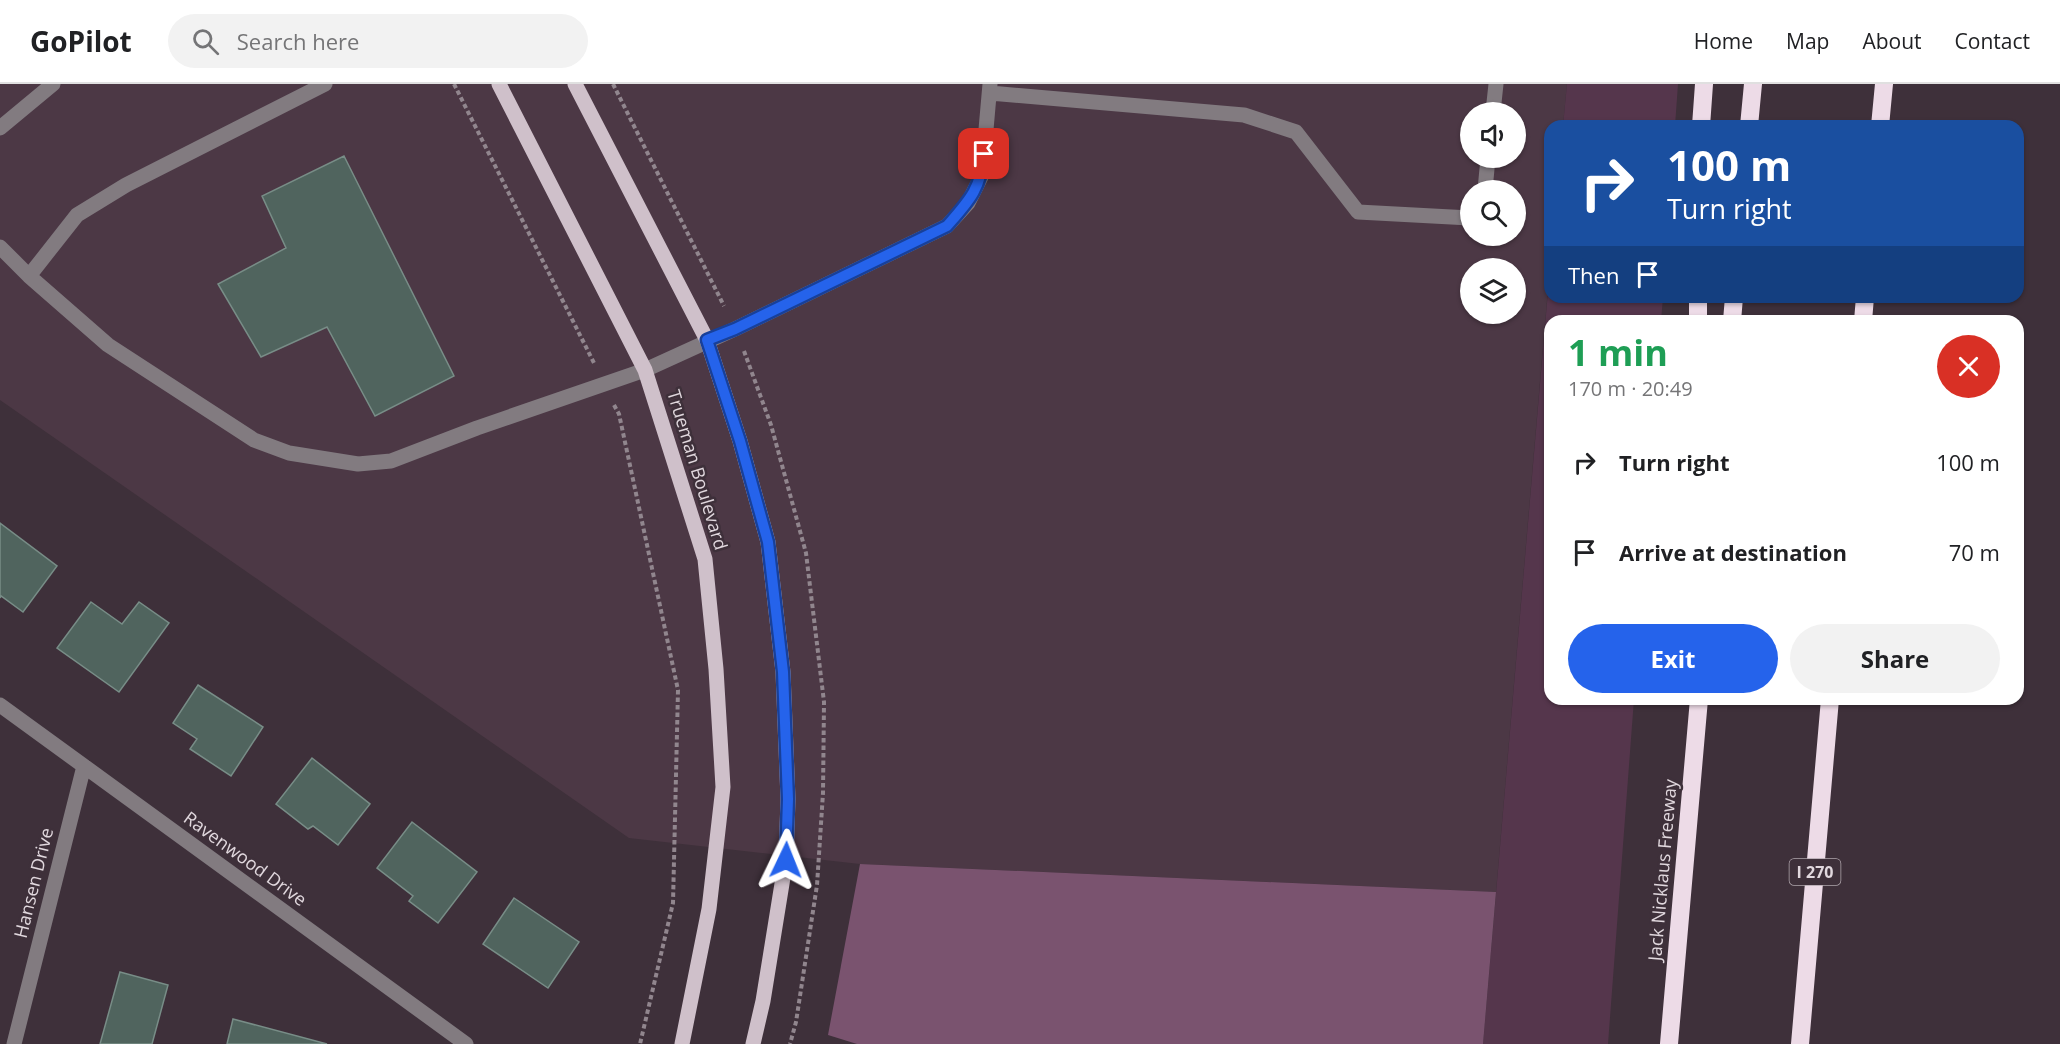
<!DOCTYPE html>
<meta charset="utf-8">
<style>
body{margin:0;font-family:"Open Sans",sans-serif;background:#f2f2f2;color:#202124;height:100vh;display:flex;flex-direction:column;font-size:22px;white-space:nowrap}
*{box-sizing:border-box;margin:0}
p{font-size:20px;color:#757577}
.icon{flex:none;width:33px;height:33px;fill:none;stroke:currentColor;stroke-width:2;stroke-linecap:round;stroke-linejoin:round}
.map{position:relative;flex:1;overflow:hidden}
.panel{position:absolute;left:1544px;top:231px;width:480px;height:390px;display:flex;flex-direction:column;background:#fff;border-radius:18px;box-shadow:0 2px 4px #0004}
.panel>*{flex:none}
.hud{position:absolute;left:1544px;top:36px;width:480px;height:183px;border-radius:18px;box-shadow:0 2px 4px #0004;background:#1a4fa0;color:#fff;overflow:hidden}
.tools{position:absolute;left:1460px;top:18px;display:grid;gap:12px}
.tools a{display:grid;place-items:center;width:66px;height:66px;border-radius:50%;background:#fff;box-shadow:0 2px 4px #0004;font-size:30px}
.pin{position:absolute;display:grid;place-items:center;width:51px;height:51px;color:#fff;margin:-26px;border-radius:12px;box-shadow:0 3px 9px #0006}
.me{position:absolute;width:66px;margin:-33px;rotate:2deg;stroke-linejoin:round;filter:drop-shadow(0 0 4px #0008)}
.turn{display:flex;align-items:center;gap:21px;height:126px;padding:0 24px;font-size:27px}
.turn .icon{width:78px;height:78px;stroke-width:2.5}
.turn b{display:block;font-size:42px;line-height:51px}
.then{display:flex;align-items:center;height:57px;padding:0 24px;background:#0003;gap:12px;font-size:22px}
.round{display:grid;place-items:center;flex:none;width:63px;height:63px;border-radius:32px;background:#f2f2f2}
.summary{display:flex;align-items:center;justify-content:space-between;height:102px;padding:0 24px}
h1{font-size:36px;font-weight:700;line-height:45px;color:#1e9e55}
.cta{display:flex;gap:12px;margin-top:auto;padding:12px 24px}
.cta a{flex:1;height:69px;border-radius:36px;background:#2563eb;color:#fff;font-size:24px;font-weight:700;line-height:69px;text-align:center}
.cta a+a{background:#f2f2f2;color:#202124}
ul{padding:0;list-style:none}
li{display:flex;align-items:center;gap:18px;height:90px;padding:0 24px}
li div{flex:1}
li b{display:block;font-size:22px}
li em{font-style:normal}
header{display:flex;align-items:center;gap:36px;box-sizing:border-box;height:84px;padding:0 30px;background:#fff;border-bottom:2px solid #e0e0e0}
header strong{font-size:28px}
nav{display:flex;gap:33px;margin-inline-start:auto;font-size:21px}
.search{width:420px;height:54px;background:#f2f2f2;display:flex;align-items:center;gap:15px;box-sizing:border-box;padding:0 21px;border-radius:33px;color:#757577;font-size:22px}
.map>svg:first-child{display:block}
.built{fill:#4c3845;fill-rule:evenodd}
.green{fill:#55364c}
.forest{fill:#7a536f}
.building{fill:#50645e;stroke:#788d87;stroke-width:1.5}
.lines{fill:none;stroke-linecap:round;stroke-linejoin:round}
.path{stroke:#91868e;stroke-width:4;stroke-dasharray:4.5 3;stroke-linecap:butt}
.minor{stroke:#827b80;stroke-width:15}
.major{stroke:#cfc0ca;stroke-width:15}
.highway{stroke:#eddbe7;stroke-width:18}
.route-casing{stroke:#184099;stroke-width:15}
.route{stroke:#2563eb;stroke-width:10}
.labels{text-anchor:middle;stroke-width:5;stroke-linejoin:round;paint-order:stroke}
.shield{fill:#3e303a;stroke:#b0a6ad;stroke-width:1.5}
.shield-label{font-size:16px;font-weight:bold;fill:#e1d8de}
.street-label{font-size:18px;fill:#e1d8de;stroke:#3e303a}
</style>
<header>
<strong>GoPilot</strong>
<div class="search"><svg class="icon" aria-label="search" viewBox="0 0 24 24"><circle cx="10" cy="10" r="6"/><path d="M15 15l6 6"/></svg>Search here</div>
<nav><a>Home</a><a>Map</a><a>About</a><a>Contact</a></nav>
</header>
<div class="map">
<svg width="2060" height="960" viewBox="0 0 2060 960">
<rect width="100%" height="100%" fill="#3e303a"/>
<!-- built -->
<path class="built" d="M 0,0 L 1567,0 L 1563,42 L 1550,42 L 1549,193 L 1496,808 L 860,780 L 629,754 L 0,316 ZM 1470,28 L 1515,28 L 1515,74 L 1470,74 ZM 1470,106 L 1515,106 L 1515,152 L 1470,152 ZM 1470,184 L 1515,184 L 1515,230 L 1470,230 Z"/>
<!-- green -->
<path class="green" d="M 1567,0 L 1678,0 L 1675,42 L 1563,42 Z
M 1549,196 L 1550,213 L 1663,213 L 1661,237 L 1550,237 L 1550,615 L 1634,615 L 1608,960 L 1483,960 Z"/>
<!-- forest -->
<path class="forest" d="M 860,780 L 1496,808 L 1483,960 L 857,960 L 828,951 Z"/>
<!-- building -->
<path class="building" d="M 344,72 L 454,292 L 375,332 L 327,243 L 261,273 L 218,200 L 286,164 L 262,112 Z
M 0,439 L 57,482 L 23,528 L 1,512 L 0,514 Z
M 91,518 L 122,540 L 139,518 L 169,539 L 119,608 L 57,564 Z
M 198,601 L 263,643 L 231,692 L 190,665 L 197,655 L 173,639 Z
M 312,674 L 370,720 L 338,761 L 313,742 L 308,745 L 276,720 Z
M 412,738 L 477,788 L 438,839 L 409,817 L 413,812 L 377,784 Z
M 514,814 L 579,858 L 548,904 L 483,860 Z
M 120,888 L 168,901 L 152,960 L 100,960 Z
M 233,935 L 327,960 L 227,960 Z"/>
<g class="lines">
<!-- path -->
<path class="path" d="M 454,0 L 594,279
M 613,0 L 724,222
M 744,267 L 771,341 L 806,469 L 824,618 L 823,709 L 817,801 L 796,938 L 790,960
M 614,321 L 619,330 L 678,606 L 673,819 L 640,960"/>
<!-- minor -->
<path class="minor" d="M 990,9 L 1244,31 L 1296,48 L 1358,128 L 1470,134
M 1493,28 L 1496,0
M 0,44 L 53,0
M 1485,106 L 1488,74
M 0,163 L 29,192 L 108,261 L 254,356 L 289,369 L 358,380 L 391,377 L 477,344 L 645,286 L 735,245 L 947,142 L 968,119 L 982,91 L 990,0
M 29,192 L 77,131 L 126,101 L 325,0
M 0,621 L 466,960
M 14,960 L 84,682"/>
<!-- major -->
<path class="major" d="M 499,0 L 645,286 L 705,475 L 716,585 L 723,703 L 709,825 L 682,960
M 575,0 L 707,256 L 740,357 L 768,458 L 783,588 L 788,715 L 786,775 L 763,917 L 753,960"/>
<!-- highway -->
<path class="highway" d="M 1701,42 L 1704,0
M 1749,42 L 1753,0
M 1880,42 L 1884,0
M 1698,237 L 1698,213
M 1732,237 L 1734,213
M 1863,237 L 1865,213
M 1669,960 L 1699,615
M 1800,960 L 1830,615"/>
</g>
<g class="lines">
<!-- route casing -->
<g class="route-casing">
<path id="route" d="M 786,776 L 788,715 L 783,588 L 768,458 L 740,357 L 707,256 L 735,245 L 947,142 C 969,117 981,105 984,70"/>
</g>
<!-- route -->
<use href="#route" class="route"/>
</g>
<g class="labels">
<!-- shield labels -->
<rect class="shield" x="1789.5" y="775" width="51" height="26" rx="4.5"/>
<g class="shield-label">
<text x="1815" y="794">I 270</text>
</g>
<!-- street labels -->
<g class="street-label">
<text transform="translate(697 386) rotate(73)" y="6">Trueman Boulevard</text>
<text transform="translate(245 775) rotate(36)" y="6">Ravenwood Drive</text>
<text transform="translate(1663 786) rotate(-85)" y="6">Jack Nicklaus Freeway</text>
<text transform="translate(34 799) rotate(-76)" y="6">Hansen Drive</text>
</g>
</g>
</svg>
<div class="tools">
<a><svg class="icon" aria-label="sound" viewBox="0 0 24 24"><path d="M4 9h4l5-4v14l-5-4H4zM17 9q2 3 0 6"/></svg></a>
<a><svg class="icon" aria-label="search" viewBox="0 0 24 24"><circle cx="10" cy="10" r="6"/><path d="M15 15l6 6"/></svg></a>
<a><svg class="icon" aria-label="layers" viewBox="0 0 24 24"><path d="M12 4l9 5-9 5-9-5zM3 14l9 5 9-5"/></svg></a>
</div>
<div class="pin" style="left:984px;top:70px;background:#d93025"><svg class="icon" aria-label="arrive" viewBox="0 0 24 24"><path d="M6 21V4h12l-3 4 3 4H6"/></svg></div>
<svg class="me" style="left:786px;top:776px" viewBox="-20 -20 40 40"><path d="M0-17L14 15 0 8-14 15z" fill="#2563eb" stroke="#fff" stroke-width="4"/></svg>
<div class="hud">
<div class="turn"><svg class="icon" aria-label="right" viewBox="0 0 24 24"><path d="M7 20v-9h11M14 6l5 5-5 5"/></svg><div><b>100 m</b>Turn right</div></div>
<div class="then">Then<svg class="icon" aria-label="arrive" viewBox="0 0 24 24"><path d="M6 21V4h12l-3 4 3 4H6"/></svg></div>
</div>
<section class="panel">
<div class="summary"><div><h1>1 min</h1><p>170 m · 20:49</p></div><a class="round" style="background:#d93025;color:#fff"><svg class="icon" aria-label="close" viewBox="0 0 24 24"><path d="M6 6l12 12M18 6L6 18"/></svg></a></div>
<ul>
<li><svg class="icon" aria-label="right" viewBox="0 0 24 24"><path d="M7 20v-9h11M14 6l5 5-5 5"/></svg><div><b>Turn right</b></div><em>100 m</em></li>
<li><svg class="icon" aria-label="arrive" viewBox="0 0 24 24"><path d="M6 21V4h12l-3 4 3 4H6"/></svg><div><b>Arrive at destination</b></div><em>70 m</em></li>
</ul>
<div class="cta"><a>Exit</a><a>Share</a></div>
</section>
</div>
